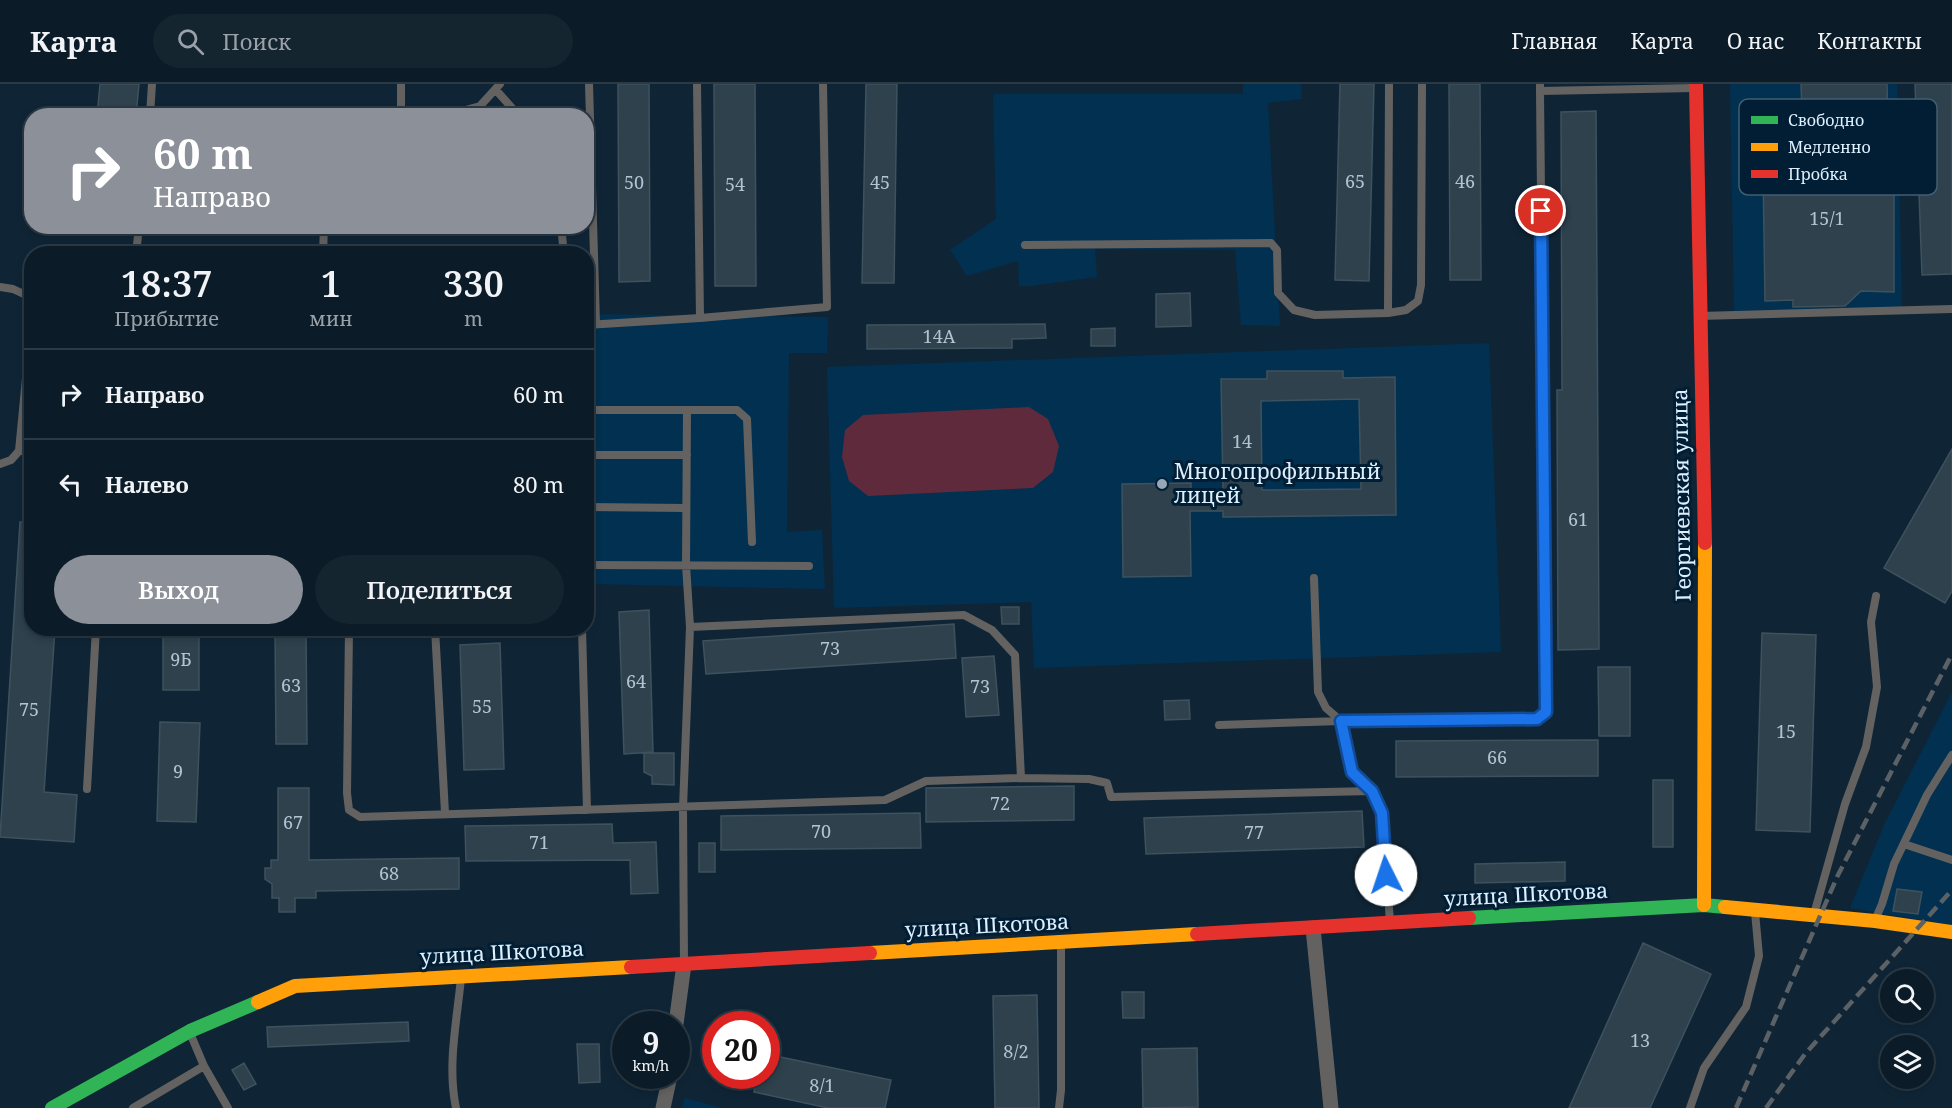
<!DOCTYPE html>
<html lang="ru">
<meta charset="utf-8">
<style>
body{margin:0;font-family:"Noto Serif",serif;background:#142530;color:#f1f3f6;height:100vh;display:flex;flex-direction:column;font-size:22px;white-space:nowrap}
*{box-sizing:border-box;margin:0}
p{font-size:20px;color:#9aa1a8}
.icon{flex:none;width:33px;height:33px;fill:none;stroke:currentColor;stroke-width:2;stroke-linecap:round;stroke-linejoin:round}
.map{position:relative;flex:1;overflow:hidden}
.drawer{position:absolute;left:24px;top:162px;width:570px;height:390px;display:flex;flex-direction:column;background:#0b1c28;border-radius:24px;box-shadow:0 3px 9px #0003,0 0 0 2px #2b3a45}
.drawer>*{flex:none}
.top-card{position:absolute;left:24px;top:24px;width:570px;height:126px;border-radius:24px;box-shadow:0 3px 9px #0003,0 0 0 2px #2b3a45;background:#8c9099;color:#fff;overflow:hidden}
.buttons{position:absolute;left:1880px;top:885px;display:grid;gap:12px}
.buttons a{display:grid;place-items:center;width:54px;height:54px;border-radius:50%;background:#0b1c28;box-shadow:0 3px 9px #0003,0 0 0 2px #2b3a45;font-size:30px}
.speed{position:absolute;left:612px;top:927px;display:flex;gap:12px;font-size:30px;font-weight:700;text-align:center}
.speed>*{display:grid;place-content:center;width:78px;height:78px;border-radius:50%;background:#0b1c28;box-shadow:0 3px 9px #0003,0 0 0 2px #2b3a45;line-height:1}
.speed small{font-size:15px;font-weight:400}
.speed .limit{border:9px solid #d22;background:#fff;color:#111}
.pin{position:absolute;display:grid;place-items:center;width:51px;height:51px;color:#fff;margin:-26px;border:3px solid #fff;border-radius:50%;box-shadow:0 2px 6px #0007}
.me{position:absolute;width:66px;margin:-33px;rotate:356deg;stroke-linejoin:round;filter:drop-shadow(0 0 4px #0008)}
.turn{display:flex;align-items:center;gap:21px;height:126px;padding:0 30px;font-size:27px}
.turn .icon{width:78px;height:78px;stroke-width:2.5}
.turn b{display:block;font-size:42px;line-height:51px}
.eta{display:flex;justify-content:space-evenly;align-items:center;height:102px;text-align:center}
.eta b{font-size:36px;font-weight:600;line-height:42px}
.button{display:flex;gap:12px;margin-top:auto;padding:12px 30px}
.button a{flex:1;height:69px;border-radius:36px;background:#8c9099;color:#fff;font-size:24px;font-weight:600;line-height:69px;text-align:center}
.button a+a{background:#142530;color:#f1f3f6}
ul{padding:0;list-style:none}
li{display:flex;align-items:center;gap:18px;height:90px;padding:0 30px;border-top:2px solid #2b3a45}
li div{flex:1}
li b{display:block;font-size:22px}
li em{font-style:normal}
header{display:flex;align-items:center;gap:36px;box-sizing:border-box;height:84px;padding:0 30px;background:#0b1c28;border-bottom:2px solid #2b3a45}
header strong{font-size:28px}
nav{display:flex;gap:33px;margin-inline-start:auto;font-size:21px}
.search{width:420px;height:54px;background:#142530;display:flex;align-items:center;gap:15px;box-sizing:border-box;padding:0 21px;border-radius:33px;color:#9aa1a8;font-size:22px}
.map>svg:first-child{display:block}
.built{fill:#023050}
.green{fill:#5f2b3c}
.building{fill:#2e414d;stroke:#3e525e;stroke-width:1.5;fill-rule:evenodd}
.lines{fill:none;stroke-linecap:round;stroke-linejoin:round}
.lane{stroke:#646260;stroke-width:8}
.street{stroke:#646260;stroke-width:15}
.fast{stroke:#30b455;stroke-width:14}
.slow{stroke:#ff9f0a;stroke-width:14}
.jam{stroke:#e5322d;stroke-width:14}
.rail{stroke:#5c6166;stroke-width:4.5;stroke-dasharray:12 6;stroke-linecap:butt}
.route-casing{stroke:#114b97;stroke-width:15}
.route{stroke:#1a73e8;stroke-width:10}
.poi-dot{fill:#96a8b8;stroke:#011e34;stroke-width:2}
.labels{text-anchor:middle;stroke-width:6;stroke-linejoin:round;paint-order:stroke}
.number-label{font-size:18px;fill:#b2c4d2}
.poi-label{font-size:21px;fill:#deeffe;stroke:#011e34;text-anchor:start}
.street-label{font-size:21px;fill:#deeffe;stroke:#011e34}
.key{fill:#011e34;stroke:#435d71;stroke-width:1.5}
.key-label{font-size:16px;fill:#deeffe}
</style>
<header>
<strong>Карта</strong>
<div class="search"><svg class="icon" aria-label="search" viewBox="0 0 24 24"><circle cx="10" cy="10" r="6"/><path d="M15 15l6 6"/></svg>Поиск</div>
<nav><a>Главная</a><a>Карта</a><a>О нас</a><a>Контакты</a></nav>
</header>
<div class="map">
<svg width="1952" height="1024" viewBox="0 0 1952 1024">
<rect width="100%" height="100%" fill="#0f2536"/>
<!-- built -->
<path class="built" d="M 1243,0 L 1301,0 L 1302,15 L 1268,19 L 1280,242 L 1241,241 L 1235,166 L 1095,165 L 1097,193 L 1030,202 L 1019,202 L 1018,177 L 967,192 L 950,166 L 996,135 L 993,10 L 1243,10 Z
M 1730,0 L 1897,0 L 1902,224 L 1734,227 Z
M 587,230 L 828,233 L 827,269 L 789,269 L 787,448 L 822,446 L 825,505 L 587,500 Z
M 1489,259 L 1501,568 L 1034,584 L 1031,518 L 834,524 L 827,283 Z
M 1952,608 L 1952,841 L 1850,824 L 1884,741 Z
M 685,1014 L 723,1024 L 682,1024 Z"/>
<!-- green -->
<path class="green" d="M 1029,323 L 1048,335 L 1059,362 L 1053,388 L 1033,404 L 868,412 L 849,397 L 842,373 L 845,346 L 863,331 Z"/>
<!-- building -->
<path class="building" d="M 100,0 L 139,0 L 136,32 L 97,32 Z
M 618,0 L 649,0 L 650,197 L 619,198 Z
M 714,0 L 755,0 L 756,202 L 715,202 Z
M 866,0 L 897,0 L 894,199 L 862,199 Z
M 1340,0 L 1374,0 L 1369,197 L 1335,196 Z
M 1449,0 L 1480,0 L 1481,196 L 1450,196 Z
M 1801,0 L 1887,0 L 1889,82 L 1894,82 L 1894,208 L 1861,207 L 1845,222 L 1793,223 L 1793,216 L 1765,217 L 1763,87 L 1808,87 L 1807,58 L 1803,58 Z
M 1915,0 L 1952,0 L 1952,190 L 1922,191 Z
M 1596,27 L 1599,565 L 1558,566 L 1557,306 L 1562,306 L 1561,28 Z
M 1190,209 L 1191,242 L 1156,243 L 1156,210 Z
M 1045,240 L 1046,254 L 1012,255 L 1012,264 L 867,265 L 867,241 Z
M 1115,244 L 1115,262 L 1091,262 L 1091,245 Z
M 1267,287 L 1343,287 L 1343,294 L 1395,293 L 1396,431 L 1223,433 L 1223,427 L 1190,427 L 1191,492 L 1123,493 L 1122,400 L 1191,399 L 1191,406 L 1223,406 L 1221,295 L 1267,295 ZM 1359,315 L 1361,405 L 1262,406 L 1261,317 Z
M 1952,365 L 1952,507 L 1945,519 L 1884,484 Z
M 20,438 L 32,438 L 32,544 L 55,544 L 44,708 L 77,711 L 74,758 L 0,753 Z
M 1001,523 L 1019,523 L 1019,540 L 1002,540 Z
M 649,526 L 653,668 L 624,670 L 619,528 Z
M 954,540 L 956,574 L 706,590 L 703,557 Z
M 275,544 L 306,544 L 307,660 L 276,660 Z
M 163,547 L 199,547 L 199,606 L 163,606 Z
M 1762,549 L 1816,551 L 1810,748 L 1756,746 Z
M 500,559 L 504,685 L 464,686 L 460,561 Z
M 994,572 L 999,631 L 966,633 L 962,574 Z
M 1598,583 L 1630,583 L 1630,652 L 1599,652 Z
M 1189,616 L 1190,635 L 1165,636 L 1164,617 Z
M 160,638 L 200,639 L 196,738 L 157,737 Z
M 1598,656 L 1598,692 L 1396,693 L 1396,657 Z
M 644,669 L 674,669 L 674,701 L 652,700 L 652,692 L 644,688 Z
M 1653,696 L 1673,696 L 1673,763 L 1653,763 Z
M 1074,702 L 1074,736 L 926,738 L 926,704 Z
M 278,704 L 309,704 L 309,776 L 459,774 L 459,805 L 316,807 L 316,814 L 295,814 L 295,828 L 279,828 L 279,814 L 272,814 L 272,800 L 265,795 L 265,784 L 271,784 L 271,776 L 278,776 Z
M 1362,727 L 1364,763 L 1146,770 L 1144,734 Z
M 920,729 L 921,764 L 721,766 L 721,732 Z
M 612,740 L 613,759 L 656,758 L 658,809 L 631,810 L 630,776 L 466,777 L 465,742 Z
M 699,759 L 715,759 L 715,788 L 699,788 Z
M 1565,778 L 1565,797 L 1475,799 L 1475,780 Z
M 1897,805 L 1922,808 L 1918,830 L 1893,827 Z
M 1643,859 L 1711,890 L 1650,1024 L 1569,1024 Z
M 1122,908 L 1144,908 L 1144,934 L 1123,934 Z
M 1037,911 L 1039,1024 L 995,1024 L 993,912 Z
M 408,938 L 409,957 L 268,963 L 267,943 Z
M 577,960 L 599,960 L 600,998 L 579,999 Z
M 1197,964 L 1198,1023 L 1143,1024 L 1142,965 Z
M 766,970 L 891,996 L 885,1024 L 828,1024 L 754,1008 L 757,992 L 766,992 Z
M 244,979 L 256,1000 L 244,1006 L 232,986 Z"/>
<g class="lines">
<!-- lane -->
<path class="lane" d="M 589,0 L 596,240
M 697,0 L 700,234
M 1540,0 L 1540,7 L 1694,4
M 496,6 L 519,32
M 150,28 L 401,30 L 462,27 L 480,22 L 500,0
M 401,30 L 401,0
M 150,31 L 152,0
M 561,142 L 564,170
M 1025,161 L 1271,159 L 1277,166 L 1278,209 L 1294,226 L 1315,231 L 1388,229 L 1389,0
M 136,170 L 139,142
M 323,170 L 324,142
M 0,203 L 13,205 L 28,212 L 32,225
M 1388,229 L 1406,226 L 1418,217 L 1421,201 L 1422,0
M 1700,232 L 1952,225
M 586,241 L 700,234 L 827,223 L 823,0
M 586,326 L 687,326
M 19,367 L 32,232
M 586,371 L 687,371
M 0,380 L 11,376 L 19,367 L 32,367
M 586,423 L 686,424
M 586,481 L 809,482
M 690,543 L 964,531 L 992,546 L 1015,571 L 1021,694
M 349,544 L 347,709 L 349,726 L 360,733 L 885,716 L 926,697 L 1021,694 L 1089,695 L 1107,699 L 1111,713 L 1372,707
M 435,544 L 445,729
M 582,544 L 587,726
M 1219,641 L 1341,637 L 1326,624 L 1318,608 L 1314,494
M 87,705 L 96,544
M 1904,760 L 1952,776
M 1814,830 L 1845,720 L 1866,663 L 1877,603 L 1871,538 L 1876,512
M 1875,836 L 1882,820 L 1894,780 L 1927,711 L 1952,671
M 1390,838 L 1382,729 L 1372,707 L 1352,688 L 1341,637 L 1537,635 L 1546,628 L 1540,7
M 684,879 L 683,724 L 690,543 L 686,481 L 687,326 L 737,326 L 747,335 L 752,458
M 204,982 L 228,1024
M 133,1024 L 204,982 L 190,949
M 456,1024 C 447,982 457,936 461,894
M 1059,1024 L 1061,1006 L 1061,860
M 1690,1024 L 1704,984 L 1746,923 L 1759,872 L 1755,828"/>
<!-- street -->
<path class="street" d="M 1313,844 L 1331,1024
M 676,940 L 684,880
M 663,1024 L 670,992"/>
<!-- fast -->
<path class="fast" d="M 1469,834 L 1704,821 L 1725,823
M 52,1024 L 190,947 L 258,918"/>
<!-- slow -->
<path class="slow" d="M 1704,821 L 1705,459
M 1725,823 L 1875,837 L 1952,848
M 870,869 L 1197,850
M 258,918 L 295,902 L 631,883"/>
<!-- jam -->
<path class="jam" d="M 1696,0 L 1705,459
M 1197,850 L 1469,834
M 631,883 L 870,869"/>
<!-- rail -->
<path class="rail" d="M 1736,1024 L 1838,791 L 1952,570
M 1766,1024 L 1805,970 L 1952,806"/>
</g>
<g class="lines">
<!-- route casing -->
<g class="route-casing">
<path id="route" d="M 1386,791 L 1382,729 L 1372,707 L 1352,688 L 1341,637 L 1537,635 L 1546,628 L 1541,127"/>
</g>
<!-- route -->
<use href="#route" class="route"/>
</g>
<!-- markers -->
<circle class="poi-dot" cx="1162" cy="400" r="6"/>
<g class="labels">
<!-- number labels -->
<g class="number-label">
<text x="1355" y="104">65</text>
<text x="1465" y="104">46</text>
<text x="634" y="105">50</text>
<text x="880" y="105">45</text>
<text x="735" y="107">54</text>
<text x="1827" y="141">15/1</text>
<text x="939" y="259">14А</text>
<text x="1242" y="364">14</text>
<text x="1578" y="442">61</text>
<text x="830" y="571">73</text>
<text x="181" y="582">9Б</text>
<text x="636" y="604">64</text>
<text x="291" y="608">63</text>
<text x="980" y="609">73</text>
<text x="482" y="629">55</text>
<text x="29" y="632">75</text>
<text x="1786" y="654">15</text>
<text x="1497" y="680">66</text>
<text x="178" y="694">9</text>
<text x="1000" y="726">72</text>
<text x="293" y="745">67</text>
<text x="821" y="754">70</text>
<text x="1254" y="755">77</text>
<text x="539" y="765">71</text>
<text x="389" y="796">68</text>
<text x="1640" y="963">13</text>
<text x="1016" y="974">8/2</text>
<text x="822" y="1008">8/1</text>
</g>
<!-- poi labels -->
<g class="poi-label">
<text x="1174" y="395">Многопрофильный<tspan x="1174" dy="24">лицей</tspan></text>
</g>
<!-- street labels -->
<g class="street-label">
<text transform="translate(1682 411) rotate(-91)" y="7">Георгиевская улица</text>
<text transform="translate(1526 811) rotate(-3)" y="7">улица Шкотова</text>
<text transform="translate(987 842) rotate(-3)" y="7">улица Шкотова</text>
<text transform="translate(502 869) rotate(-3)" y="7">улица Шкотова</text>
</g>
</g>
<!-- legend -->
<rect x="1739" y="15" width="198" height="96" rx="9" class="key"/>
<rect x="1751" y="32" width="27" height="8" fill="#30b455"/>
<rect x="1751" y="59" width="27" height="8" fill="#ff9f0a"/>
<rect x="1751" y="86" width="27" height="8" fill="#e5322d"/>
<g class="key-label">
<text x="1788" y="42">Свободно</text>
<text x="1788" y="69">Медленно</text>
<text x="1788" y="96">Пробка</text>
</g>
</svg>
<div class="buttons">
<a><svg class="icon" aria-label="search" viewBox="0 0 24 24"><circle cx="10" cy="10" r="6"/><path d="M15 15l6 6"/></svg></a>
<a><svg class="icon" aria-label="layers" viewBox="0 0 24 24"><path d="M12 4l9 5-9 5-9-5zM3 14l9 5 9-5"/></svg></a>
</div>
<div class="speed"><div>9<small>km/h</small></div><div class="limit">20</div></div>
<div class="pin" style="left:1541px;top:127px;background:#d93025"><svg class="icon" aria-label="arrive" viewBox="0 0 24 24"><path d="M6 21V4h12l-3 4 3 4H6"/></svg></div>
<svg class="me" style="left:1386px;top:791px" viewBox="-20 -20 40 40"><circle r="19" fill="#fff"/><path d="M0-13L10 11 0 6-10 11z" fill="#1a73e8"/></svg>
<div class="top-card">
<div class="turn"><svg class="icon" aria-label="right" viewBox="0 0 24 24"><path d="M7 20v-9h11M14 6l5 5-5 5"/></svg><div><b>60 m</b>Направо</div></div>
</div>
<section class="drawer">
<div class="eta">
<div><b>18:37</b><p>Прибытие</p></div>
<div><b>1</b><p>мин</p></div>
<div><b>330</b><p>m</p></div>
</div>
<ul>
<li><svg class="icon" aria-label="right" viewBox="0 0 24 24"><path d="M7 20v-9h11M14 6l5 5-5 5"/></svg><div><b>Направо</b></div><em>60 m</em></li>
<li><svg class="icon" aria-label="left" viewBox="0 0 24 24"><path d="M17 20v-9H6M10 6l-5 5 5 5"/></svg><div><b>Налево</b></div><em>80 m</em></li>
</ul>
<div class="button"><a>Выход</a><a>Поделиться</a></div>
</section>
</div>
